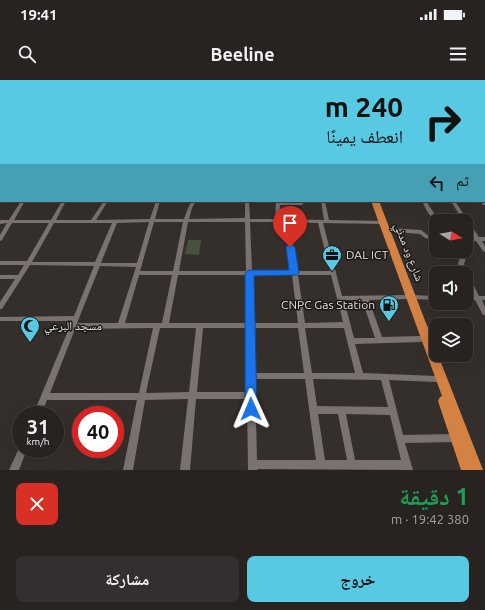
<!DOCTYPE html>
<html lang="ar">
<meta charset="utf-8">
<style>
body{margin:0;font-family:Ubuntu,"Noto Naskh Arabic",sans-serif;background:#342f2e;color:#f1f3f6;direction:rtl;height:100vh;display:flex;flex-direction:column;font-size:15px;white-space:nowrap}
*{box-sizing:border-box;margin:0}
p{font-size:13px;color:#a5a4a5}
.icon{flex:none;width:22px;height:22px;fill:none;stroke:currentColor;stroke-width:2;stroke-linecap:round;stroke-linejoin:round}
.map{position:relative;height:390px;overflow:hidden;direction:ltr}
.sheet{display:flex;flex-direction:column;background:#282321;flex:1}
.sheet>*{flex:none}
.top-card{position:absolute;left:0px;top:0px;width:485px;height:122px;box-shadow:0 4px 16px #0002,0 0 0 1px #44403f;direction:rtl;background:#57c9e2;color:#111;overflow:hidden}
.needle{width:26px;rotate:101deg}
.tools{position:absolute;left:429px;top:134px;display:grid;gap:8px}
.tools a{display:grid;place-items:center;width:44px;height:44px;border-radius:8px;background:#282321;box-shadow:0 4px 16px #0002,0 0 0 1px #44403f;font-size:20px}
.speed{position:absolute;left:12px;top:326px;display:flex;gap:8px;font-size:20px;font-weight:700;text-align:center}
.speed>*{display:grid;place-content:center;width:52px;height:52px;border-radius:50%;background:#282321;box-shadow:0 4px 16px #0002,0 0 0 1px #44403f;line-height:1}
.speed small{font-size:10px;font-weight:400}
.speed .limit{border:6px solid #d22;background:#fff;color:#111}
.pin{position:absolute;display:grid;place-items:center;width:34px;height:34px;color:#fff;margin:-41px -17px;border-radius:50% 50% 50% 0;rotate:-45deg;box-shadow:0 0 4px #0007}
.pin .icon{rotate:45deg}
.me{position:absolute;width:44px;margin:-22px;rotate:359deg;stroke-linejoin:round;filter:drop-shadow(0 0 3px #0008)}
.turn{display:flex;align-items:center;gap:14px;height:84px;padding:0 16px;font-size:18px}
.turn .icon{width:52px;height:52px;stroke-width:2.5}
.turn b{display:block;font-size:28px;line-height:34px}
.then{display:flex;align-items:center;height:38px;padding:0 16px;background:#0003;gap:8px;font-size:15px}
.round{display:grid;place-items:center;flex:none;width:42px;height:42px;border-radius:8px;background:#342f2e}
.head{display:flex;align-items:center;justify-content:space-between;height:68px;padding:0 16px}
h1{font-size:24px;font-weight:700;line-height:30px;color:#1e9e55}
.cta{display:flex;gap:8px;margin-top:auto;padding:8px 16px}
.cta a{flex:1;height:46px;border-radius:8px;background:#57c9e2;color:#111;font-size:16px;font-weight:700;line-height:46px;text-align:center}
.cta a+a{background:#342f2e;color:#f1f3f6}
.status{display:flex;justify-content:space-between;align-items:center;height:28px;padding:0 20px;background:#282321;direction:ltr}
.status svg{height:11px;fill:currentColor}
header{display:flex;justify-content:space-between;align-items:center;height:52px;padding:0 16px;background:#282321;font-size:18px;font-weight:700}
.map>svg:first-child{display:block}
.green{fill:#46513e}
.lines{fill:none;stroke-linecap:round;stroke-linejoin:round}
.minor{fill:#79726f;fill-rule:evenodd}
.major{fill:#af7c55;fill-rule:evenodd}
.highway{fill:#d38243;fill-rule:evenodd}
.route{fill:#1a73e8;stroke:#114b97}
.labels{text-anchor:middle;stroke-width:3;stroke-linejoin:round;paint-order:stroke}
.street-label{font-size:12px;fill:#e2dedc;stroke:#1a1816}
.poi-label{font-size:12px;fill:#e2dedc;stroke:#1a1816;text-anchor:start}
</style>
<div class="status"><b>19:41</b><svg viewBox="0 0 49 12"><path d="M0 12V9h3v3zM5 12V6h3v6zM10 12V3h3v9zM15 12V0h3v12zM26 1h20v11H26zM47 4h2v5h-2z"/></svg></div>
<header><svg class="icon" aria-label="menu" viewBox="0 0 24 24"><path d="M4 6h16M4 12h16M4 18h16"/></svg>Beeline<svg class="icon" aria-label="search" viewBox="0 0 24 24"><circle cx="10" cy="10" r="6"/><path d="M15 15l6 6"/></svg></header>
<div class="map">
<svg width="485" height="390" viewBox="0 0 485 390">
<rect width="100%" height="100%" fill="#352f2c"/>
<!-- green -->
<path class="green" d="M 188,160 L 201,160 L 199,175 L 185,174 Z"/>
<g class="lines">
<!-- minor -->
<path class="minor" d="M 116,0 L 119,0 L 119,1 L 116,1 Z
M 133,0 L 136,0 L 136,1 L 133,1 Z
M 157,0 L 160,0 L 160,1 L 157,1 Z
M 181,0 L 183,0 L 183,1 L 181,1 Z
M 339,0 L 341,0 L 341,1 L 339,1 Z
M 363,0 L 366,0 L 366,1 L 363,1 Z
M 405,0 L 407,0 L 407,1 L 405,1 Z
M 422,0 L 485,0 L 485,2 L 484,1 L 430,1 Z
M 484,13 L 485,13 L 485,15 L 484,15 Z
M 0,14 L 1,14 L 1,17 L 0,17 Z
M 484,26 L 485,26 L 485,28 L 484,28 Z
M 484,35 L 485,35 L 485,38 L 484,38 Z
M 484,45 L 485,45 L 485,47 L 484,47 Z
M 484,61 L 485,61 L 485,64 L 484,64 Z
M 484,74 L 485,74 L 485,76 L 484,76 Z
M 484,80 L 485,80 L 485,84 L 484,84 Z
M 484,97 L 485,97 L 485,100 L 484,100 Z
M 0,100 L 1,100 L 1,103 L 0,103 Z
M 484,114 L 485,114 L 485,116 L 484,116 Z
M 484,120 L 485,120 L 485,125 L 483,125 L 481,121 L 484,121 Z
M 21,121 L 25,121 L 14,140 L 51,140 L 62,121 L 66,121 L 56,140 L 91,140 L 104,121 L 108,121 L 96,140 L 150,139 L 156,121 L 160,121 L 155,139 L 184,139 L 188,128 L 192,121 L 196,121 L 192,128 L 189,139 L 245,138 L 245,121 L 249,121 L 250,139 L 275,139 L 276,121 L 299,122 L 300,121 L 305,121 L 302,125 L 280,125 L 281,139 L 324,140 L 321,121 L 325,121 L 329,140 L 385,141 L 386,142 L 385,143 L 383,144 L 323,143 L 342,216 L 407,215 L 410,216 L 412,215 L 436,216 L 436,220 L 412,219 L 410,218 L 407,219 L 369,220 L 382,257 L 421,256 L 423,257 L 425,259 L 423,261 L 421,262 L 355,264 L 363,293 L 436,296 L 439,297 L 440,299 L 439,301 L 436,302 L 389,300 L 403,355 L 457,354 L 460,355 L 461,358 L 460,361 L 457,362 L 405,363 L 413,390 L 257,389 L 258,390 L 248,390 L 247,319 L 196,319 L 190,390 L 180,390 L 188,319 L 145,320 L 133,390 L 123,390 L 137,320 L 47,320 L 41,335 L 33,335 L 72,241 L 0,241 L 0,237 L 74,236 L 94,186 L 30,185 L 2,229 L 0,229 L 0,222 L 15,199 L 0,199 L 0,195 L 18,195 L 24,185 L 0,185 L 0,181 L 27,181 L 49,143 L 12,143 L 2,160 L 0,161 L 0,155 L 7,143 L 0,144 L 0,140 L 9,140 ZM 149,142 L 137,183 L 101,183 L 117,143 ZM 154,142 L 183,142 L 173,191 L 140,191 ZM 188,142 L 245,142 L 246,191 L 179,191 ZM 250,142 L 285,142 L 291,191 L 252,191 ZM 290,142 L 318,143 L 330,191 L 297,191 ZM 54,143 L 112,143 L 95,182 L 32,182 ZM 100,186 L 136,187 L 118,243 L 77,243 ZM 139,195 L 172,195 L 162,243 L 125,243 ZM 178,195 L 246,195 L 246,243 L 169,243 ZM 252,195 L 292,195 L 298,243 L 253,243 ZM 298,195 L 331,195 L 343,242 L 305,243 ZM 344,220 L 362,220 L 375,258 L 354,258 ZM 153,248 L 139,313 L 50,313 L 75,249 ZM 160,248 L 196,248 L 189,312 L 146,313 ZM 203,248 L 246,248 L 247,312 L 197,312 ZM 253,248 L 298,248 L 304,293 L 255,293 ZM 305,248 L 344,248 L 355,293 L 312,293 ZM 255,299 L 305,299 L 316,380 L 257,380 ZM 313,299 L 381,300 L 388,327 L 317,326 ZM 318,334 L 338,334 L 347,380 L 325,380 ZM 346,334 L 390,335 L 401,380 L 355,380 Z
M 422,121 L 426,121 L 436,136 L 443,141 C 430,141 427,131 422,121 Z
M 451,121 L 455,121 L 479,157 L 485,157 L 485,161 L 482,161 L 485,166 L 485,172 L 483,171 L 476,161 L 466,161 L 466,157 L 474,157 L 466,145 L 466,141 L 463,141 Z
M 386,148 L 421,150 L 429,156 L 436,156 L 436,160 L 425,158 L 420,154 L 384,151 L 383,150 L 384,149 Z
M 466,169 L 468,171 L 464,184 L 468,193 L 467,194 L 469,196 L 479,216 L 485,216 L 485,220 L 482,220 L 485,227 L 485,235 L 483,235 L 475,220 L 466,220 L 466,216 L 473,216 L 466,202 L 466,193 L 462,193 L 458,184 L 462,171 L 466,171 Z
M 20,366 L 21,366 L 21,369 L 27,369 L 19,390 L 9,390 Z"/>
<!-- major -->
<path class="major" d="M 484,9 L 485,9 L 485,11 L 484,11 Z
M 0,28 L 1,28 L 1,30 L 0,30 Z"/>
<!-- highway -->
<path class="highway" d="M 327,0 L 331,0 L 331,1 L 327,1 Z
M 371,121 L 379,121 L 436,269 L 436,275 L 438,275 L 483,390 L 461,390 L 438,321 L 440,317 L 442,316 Z"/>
</g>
<!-- route -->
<path class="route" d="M 290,164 L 295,167 L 299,193 L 297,195 L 254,196 L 257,329 L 256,333 L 251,335 L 247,333 L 245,329 L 245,193 L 249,190 L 289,190 L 286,167 Z"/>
<!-- icons -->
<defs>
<g id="office-pin" transform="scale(1)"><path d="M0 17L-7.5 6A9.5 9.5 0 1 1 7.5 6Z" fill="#57c9e2" stroke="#1a1816"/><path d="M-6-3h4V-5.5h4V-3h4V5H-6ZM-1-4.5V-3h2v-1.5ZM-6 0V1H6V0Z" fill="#111"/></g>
<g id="fuel-pin" transform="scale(1)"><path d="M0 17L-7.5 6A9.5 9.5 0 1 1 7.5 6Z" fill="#57c9e2" stroke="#1a1816"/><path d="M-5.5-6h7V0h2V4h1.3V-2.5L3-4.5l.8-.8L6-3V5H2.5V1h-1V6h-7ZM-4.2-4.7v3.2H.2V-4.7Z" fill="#111"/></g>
<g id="mosque-pin" transform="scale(1)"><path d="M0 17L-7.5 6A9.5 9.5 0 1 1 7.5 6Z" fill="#57c9e2" stroke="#1a1816"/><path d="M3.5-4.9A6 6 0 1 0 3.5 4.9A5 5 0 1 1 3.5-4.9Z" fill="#111"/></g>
</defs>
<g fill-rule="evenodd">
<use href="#office-pin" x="332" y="175"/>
<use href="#fuel-pin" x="389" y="225"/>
<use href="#mosque-pin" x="30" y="246"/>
</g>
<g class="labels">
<!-- street labels -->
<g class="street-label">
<text transform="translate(409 172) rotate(69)" y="4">شارع ود مدني</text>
</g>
<!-- poi labels -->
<g class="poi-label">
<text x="346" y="179">DAL ICT</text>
<text x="375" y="229" text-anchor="end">CNPC Gas Station</text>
<text x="44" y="250">مسجد البرعي</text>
</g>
</g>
</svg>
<div class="tools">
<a><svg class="needle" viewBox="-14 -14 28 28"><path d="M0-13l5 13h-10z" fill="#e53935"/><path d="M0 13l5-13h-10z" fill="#a5a4a5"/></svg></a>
<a><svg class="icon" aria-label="sound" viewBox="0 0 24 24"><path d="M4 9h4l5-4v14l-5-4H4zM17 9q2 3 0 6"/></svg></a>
<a><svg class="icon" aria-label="layers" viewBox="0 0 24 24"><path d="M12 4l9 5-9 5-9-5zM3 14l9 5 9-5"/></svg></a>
</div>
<div class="speed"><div>31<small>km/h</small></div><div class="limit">40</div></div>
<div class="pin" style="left:290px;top:167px;background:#d93025"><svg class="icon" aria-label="arrive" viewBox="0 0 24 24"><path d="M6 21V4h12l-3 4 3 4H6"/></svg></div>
<svg class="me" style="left:251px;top:329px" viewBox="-20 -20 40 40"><path d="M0-17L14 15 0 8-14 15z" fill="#1a73e8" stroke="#fff" stroke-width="4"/></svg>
<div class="top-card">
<div class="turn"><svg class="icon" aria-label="right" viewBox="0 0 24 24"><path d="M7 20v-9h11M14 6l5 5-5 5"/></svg><div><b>240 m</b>انعطف يمينًا</div></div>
<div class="then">ثم<svg class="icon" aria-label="left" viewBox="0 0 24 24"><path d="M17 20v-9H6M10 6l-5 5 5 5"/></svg></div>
</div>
</div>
<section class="sheet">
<div class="head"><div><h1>1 دقيقة</h1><p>380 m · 19:42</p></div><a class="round" style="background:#d93025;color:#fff"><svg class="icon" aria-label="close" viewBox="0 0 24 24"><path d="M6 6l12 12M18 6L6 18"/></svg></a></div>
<div class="cta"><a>خروج</a><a>مشاركة</a></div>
</section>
